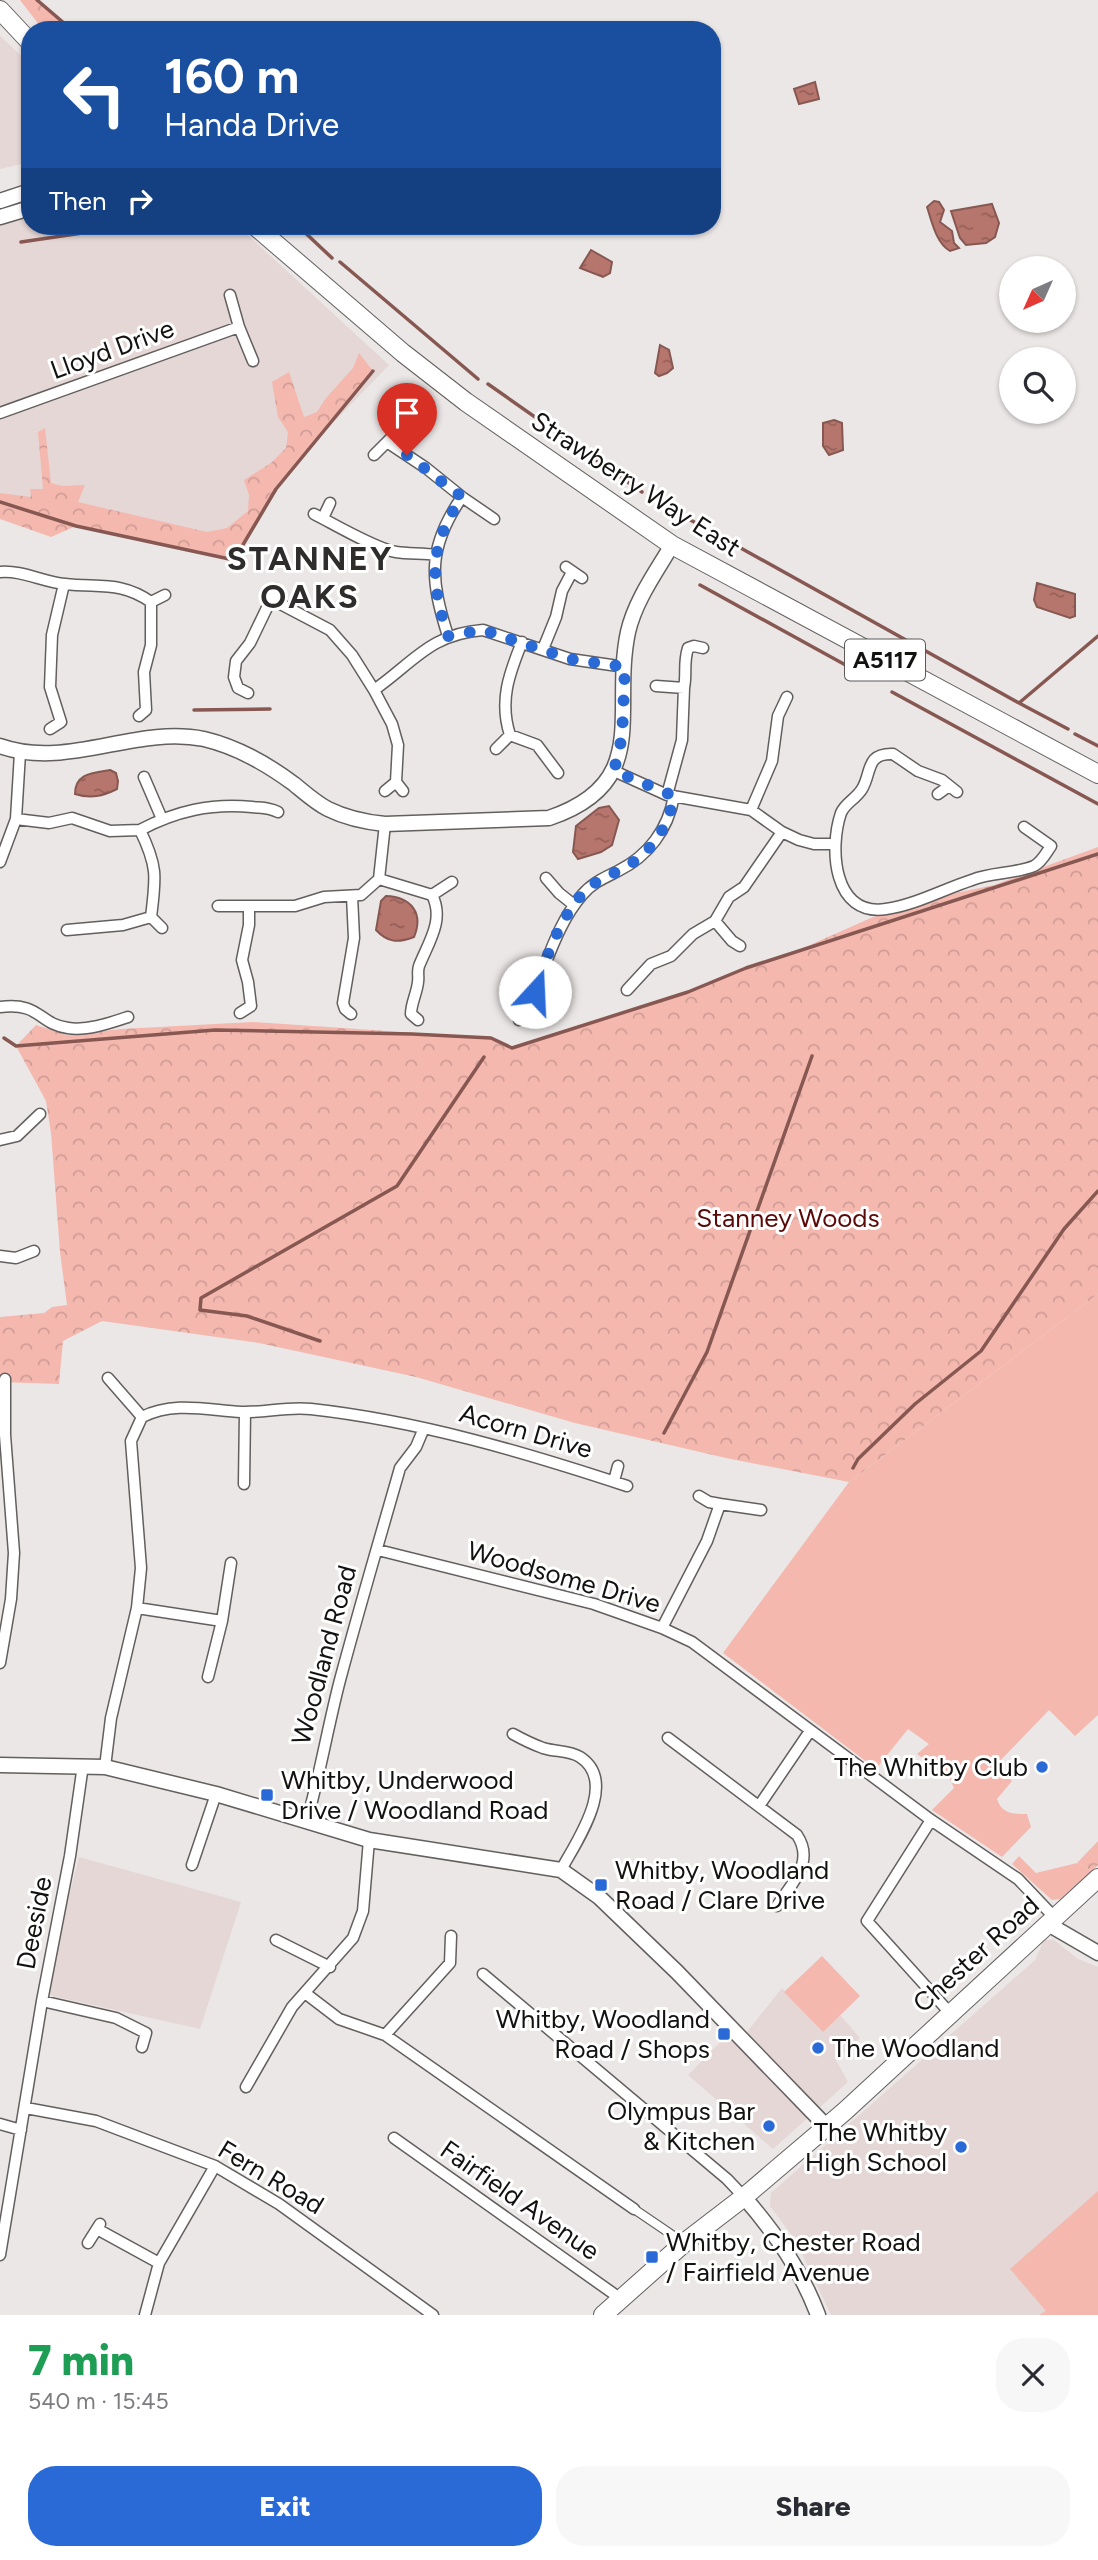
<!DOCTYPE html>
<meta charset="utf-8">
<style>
body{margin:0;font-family:Figtree,sans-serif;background:#f7f7f7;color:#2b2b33;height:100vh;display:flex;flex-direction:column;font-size:26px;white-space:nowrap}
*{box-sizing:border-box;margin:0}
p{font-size:23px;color:#7c7c81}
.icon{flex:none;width:38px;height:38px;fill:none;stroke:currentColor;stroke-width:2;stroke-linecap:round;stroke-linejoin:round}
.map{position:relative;height:2315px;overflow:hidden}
.drawer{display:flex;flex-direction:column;background:#fff;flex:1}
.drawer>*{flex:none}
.guide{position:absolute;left:21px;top:21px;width:700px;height:214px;border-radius:28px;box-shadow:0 2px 5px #0004;background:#1a4fa0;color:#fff;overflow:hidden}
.needle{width:46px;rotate:225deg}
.fabs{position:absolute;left:999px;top:256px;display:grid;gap:14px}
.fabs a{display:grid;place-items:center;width:77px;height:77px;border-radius:50%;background:#fff;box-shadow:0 2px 5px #0004;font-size:35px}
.pin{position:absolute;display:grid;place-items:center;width:60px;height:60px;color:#fff;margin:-72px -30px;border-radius:50% 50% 50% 0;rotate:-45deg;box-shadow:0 0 7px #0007}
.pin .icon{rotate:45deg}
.me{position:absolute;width:77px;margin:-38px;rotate:20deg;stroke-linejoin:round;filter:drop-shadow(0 0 5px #0008)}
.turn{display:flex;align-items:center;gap:24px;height:147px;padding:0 28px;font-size:32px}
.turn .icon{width:91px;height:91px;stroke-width:2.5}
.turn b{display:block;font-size:49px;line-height:60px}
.then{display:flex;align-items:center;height:66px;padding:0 28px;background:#0003;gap:14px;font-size:26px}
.round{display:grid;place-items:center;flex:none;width:74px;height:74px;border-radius:28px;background:#f7f7f7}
.overview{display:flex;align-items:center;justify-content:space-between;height:119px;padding:0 28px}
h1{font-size:42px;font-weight:800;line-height:52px;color:#1e9e55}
.primary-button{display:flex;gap:14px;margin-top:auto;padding:14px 28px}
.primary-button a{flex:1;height:80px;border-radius:28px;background:#2a6ad7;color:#fff;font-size:28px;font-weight:800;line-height:80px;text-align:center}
.primary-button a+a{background:#f7f7f7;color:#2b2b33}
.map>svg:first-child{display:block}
.built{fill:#e4d7d6}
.green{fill:#f4b8af}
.forest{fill:url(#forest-crowns)}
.water{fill:url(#water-ripples);stroke:#865851;stroke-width:2}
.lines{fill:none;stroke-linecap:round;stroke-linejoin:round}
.stream{stroke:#865851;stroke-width:3.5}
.pedestrian-casing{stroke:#625f5e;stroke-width:10}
.minor-casing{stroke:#625f5e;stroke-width:13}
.tertiary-casing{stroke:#625f5e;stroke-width:17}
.primary-casing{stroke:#625f5e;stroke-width:20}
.pedestrian{stroke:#fff;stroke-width:8}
.minor{stroke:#fff;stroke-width:10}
.tertiary{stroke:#fff;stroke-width:14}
.primary{stroke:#fff;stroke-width:18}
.route{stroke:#2a6ad7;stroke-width:12;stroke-dasharray:0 21.6}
.poi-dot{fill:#2a6ad7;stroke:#fff;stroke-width:2.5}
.labels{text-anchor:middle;stroke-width:6;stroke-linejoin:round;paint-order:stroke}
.shield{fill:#fff;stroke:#5a5958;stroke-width:2}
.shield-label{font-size:24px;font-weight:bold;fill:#131211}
.street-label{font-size:26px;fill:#131211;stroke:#fff}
.park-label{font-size:26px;fill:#5b0908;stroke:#fff}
.poi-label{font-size:26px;fill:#131211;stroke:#fff;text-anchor:end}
.district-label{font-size:33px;font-weight:bold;letter-spacing:2px;fill:#2f2c2c;stroke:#fff}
</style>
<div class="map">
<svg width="1098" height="2315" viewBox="0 0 1098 2315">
<defs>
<pattern id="forest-crowns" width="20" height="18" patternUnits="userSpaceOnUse" patternTransform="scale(1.75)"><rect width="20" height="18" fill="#f4b8af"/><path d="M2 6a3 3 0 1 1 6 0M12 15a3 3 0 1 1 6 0" fill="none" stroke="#d09d96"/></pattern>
<pattern id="water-ripples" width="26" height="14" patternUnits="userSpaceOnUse" patternTransform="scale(1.75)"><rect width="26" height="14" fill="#b7766d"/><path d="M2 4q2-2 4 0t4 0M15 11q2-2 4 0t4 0" fill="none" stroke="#945f58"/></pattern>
</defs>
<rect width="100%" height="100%" fill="#ebe7e6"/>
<!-- built -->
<path class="built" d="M 0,36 L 30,64 L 30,162 L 0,169 Z
M 30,216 L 30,226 L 238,226 L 389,365 L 222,538 L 0,505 L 0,225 Z
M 79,1857 L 241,1902 L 200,2029 L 44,1994 Z
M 1044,1940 L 1054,1940 L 1078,1959 L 1098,1967 L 1098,2266 L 1045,2313 L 1039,2315 L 831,2315 L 796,2241 L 770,2206 L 771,2193 L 1035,1960 Z
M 782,1988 L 823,2032 L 840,2015 L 860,2038 L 836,2060 L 848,2082 L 773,2149 L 688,2075 L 738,2024 L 746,2033 Z"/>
<!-- green -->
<path class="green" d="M 1098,1294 L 1098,1715 L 1075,1736 L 1049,1710 L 996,1765 L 1012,1781 L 997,1799 C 1002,1814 1013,1814 1027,1814 L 1031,1827 L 1002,1857 L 932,1810 L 954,1788 L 949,1777 L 917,1754 L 929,1744 L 908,1729 L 876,1769 L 723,1653 L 849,1482 Z
M 1019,1856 L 1036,1873 L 1077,1863 L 1092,1871 L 1060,1899 L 1052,1900 L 1012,1864 Z
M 822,1956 L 860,1996 L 823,2032 L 784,1992 Z
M 1098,2191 L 1098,2315 L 1039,2315 L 1046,2311 L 1010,2269 Z"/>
<!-- forest -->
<path class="forest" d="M 20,0 L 37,0 L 72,30 L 43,30 Z
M 359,353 L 373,371 L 276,489 L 234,559 L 76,526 L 51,537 L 0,519 L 0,493 L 31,497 L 30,489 L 43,489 L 38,432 L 45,428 L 51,483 L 62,486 L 85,485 L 78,502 L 207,532 L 227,528 L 248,511 L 249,495 L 244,480 L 271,463 L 286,448 L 288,432 L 278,417 L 272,382 L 289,372 L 304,417 L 317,412 L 326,398 L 353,368 Z
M 1098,847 L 1098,1294 L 849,1482 L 726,1458 L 575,1423 L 416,1377 L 259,1343 L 102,1321 L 63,1341 L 59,1384 L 0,1382 L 0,1317 L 44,1313 L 52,1307 L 67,1305 L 60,1252 L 51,1133 L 46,1101 L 16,1046 L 36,1025 L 67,1035 L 121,1029 L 253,1022 L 491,1038 L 512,1048 L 688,992 L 746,968 L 794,952 L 880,914 L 946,895 L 994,885 Z
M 1098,1841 L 1098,1865 L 1092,1871 L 1077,1863 Z"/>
<!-- water -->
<path class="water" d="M 815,82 L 819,99 L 799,104 L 794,89 Z
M 934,201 L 939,202 L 944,210 L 940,222 L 952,231 L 954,243 L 959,248 L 950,251 C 936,243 932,222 927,207 Z
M 992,204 L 999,223 L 995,237 L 986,243 L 966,245 L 960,238 L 951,211 Z
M 591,250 L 612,262 L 610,273 L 603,277 L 580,268 Z
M 660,345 L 669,350 L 673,368 L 667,373 L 659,376 L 655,373 Z
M 834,420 L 842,423 L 843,450 L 829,455 L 823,446 L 823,423 Z
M 1037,583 L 1075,594 L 1075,616 L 1070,618 L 1037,607 L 1034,600 Z
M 110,770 L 116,773 L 118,781 L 117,789 C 103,796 91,799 75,794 C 75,773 93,773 110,770 Z
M 609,806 L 619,820 L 612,845 L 601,852 L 578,859 L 573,852 L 576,826 L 599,808 Z
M 386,896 C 411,897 424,913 414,937 C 398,943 388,943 376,930 L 381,901 Z"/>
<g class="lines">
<!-- stream -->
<path class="stream" d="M 37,0 L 72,30
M 298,226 L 332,258
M 21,242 L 130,226
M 340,262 L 478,379
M 488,384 L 642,492
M 651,498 L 1019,703
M 0,502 L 76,526 L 234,560 L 276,489 L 373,371
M 700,585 L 851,668
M 892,692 L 1098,804
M 194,710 L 270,709
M 1068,729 L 1019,703 L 1098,636
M 1075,734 L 1098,746
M 4,1038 L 16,1046 L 215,1030 L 412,1034 L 491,1038 L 512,1048 L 688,992 L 746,968 L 1098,854
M 320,1341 L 247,1316 L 200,1310 L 201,1298 L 397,1186 L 484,1057
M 664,1433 L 707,1352 L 812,1056
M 853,1468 L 858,1459 L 915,1404 L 981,1351 L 1064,1229 L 1098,1191"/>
<!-- pedestrian casing -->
<g class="pedestrian-casing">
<path id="pedestrian" d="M 634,2209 L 684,2243"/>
</g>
<!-- minor casing -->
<g class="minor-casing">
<path id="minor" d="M 239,327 L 253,361
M 0,413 L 239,327 L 230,295
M 387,442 L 426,468 L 462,497
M 374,455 L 397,432
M 314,514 C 334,524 376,549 396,552 C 409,554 423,553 436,555
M 323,518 L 330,503
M 566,567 L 582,578
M 0,572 C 22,570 43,582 65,584 C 99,588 121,581 151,602 L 151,645 L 144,672 L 146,710 L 139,716
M 271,599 L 330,630 L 352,655 L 374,690 C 414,662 430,634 483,630 L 570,659 L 625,667
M 151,602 L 165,595
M 448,636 C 430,579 427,548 462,497 L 494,519
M 543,649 L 556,617 L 562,591 L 572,572
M 656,686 L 684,688 L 682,740 L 667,795
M 684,688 C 687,673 683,664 688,648 L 694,646 L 703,648
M 374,690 L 392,724 L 398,745 L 396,782 L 403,791
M 248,693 L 238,688 L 234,677 L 236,661 L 250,643 L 276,589
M 50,729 L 61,722 L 50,687 L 52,635 L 64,584
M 510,735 L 537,745 L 558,773
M 496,749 L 510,735 C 499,701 509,674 522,642
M 614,771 L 667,795 L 751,810 L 782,832 L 799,840 L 814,844 L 835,844
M 144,777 L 162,819
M 385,791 L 396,782
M 957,792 L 942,780 L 918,771 L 893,754 C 865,753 872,773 862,789 C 856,799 845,803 841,813 C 829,848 833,917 886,909 C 915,905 944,889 972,880 C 991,872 1015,874 1034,866 C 1042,862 1046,853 1051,846 L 1024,827
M 938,794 L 949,786
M 751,810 L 772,761 L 778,716 L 787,697
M 16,819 L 49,823 L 72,818 L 110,831 L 140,830 C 158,867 156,877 151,917 L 162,928
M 140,830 C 176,811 211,803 252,807 C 262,808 268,807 278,812
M 0,862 L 16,819 L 20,753
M 546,878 L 559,893 L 574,905
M 379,879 L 432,895 L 452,882
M 218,906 L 295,906 L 324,897 L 361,895 L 379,879 L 385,824
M 67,930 L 123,925 L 151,917
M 740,946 L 732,941 L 715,921 L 729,897 L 744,887 L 782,832
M 627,990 L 651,964 L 671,956 L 693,934 L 715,921
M 0,1007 C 41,1002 38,1024 68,1028 C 87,1031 110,1023 128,1017
M 240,1013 L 251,1006 L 248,982 L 242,960 L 249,925 L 249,908
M 351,1014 L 345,1009 L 343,1003 L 354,938 L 352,896
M 418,1020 L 411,1014 C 411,1003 417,993 418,982 C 419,976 417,972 419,966 C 428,943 445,920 432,895
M 519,1020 C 544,981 551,931 582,895 C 592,883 604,878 618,871 C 648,856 668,830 674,796
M 0,1140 L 17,1136 L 40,1114
M 0,1256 L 16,1258 L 34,1251
M 108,1378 L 142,1417
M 614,1481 L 618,1466
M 244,1484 L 245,1412
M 720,1504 L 761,1510
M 378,1550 L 594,1604 L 662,1628 L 692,1642 L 931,1820 L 1018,1879 L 1055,1918
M 137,1608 L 222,1621 L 208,1677
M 222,1621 L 231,1563
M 662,1628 L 707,1541 L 720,1504 L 709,1502 L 699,1496
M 0,1663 L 11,1599 L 14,1553 L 5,1435 L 5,1379
M 513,1734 C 522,1739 532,1744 543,1748 C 555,1752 569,1750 580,1757 C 619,1782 576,1842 561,1870
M 668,1738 L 797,1835 C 815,1862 792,1883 777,1906
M 105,1767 L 111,1718 L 137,1608 L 141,1568 L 131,1441 L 142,1417 C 174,1401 207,1410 241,1412 C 264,1413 288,1406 311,1409 C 419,1421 524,1452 627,1486
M 759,1806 L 810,1731
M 307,1820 C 320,1774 328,1726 340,1680 C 359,1609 380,1538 400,1468 L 416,1447 L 424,1428
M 931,1820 L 867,1921 L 950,2013
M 192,1865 L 216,1794
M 276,1940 L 330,1967
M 483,1974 L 727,2179 L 744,2197
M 305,1993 L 339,2019 L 385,2035 L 634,2209
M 42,2001 L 116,2018 L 146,2033 L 142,2047
M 385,2035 L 450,1963 L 451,1936
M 246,2087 L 292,2007 L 353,1938 L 363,1911 L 369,1840
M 26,2108 L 96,2121 L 215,2166 L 279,2204 L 433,2315
M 0,2124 L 21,2130
M 394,2138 L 621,2299
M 97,2229 L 159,2263
M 88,2243 L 100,2224
M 0,2255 L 42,2001 L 70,1856 L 83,1765
M 145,2315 L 159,2263 L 215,2166"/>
</g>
<!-- tertiary casing -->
<g class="tertiary-casing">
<path id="tertiary" d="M 0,201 L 30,191
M 0,217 L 30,208
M 0,746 C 68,770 135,725 204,739 C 238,747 267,764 294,784 C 305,793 316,803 328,809 C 346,818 365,822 385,824 L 549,818 C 653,783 611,712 628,632 C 635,601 656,572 672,545
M 0,1765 L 105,1767 L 216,1794 L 369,1840 L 561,1870 L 599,1897 L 677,1972 L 826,2126
M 1048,1924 L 1098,1953
M 744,2197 C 776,2234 801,2270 818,2315"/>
</g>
<!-- primary casing -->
<g class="primary-casing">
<path id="primary" d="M 0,10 L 30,42
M 255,226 L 403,353 L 466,402 L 672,545 L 1098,774
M 603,2315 L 684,2243 L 744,2197 L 845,2111 L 1098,1878"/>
</g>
<!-- pedestrian -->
<use href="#pedestrian" class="pedestrian"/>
<!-- minor -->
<use href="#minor" class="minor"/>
<!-- tertiary -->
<use href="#tertiary" class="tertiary"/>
<!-- primary -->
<use href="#primary" class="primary"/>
</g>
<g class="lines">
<!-- route -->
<path class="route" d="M 407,455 L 462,497 C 428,547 430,580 448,636 L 483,630 L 570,659 L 625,667 L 622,737 L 614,771 L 674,796 C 668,830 649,856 618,871 C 606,877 595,881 585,891 C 560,917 546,958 535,992"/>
</g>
<!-- markers -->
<g class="poi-dot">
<circle cx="1042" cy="1767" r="7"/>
<rect x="260" y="1788" width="14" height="14" rx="3.5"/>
<rect x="594" y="1878" width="14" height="14" rx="3.5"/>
<rect x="717" y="2027" width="14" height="14" rx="3.5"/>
<circle cx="818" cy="2048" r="7"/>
<circle cx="769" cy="2126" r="7"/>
<circle cx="961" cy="2147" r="7"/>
<rect x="645" y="2250" width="14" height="14" rx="3.5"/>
</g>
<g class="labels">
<!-- shield labels -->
<rect class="shield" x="845" y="639.5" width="80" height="41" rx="5"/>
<g class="shield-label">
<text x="885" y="668">A5117</text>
</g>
<!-- street labels -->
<g class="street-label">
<text transform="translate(112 349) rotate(-20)" y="9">Lloyd Drive</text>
<text transform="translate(636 484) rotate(33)" y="9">Strawberry Way East</text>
<text transform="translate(526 1431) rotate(16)" y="9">Acorn Drive</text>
<text transform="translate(564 1577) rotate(16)" y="9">Woodsome Drive</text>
<text transform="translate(324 1655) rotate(-75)" y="9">Woodland Road</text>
<text transform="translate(34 1923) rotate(-79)" y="9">Deeside</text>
<text transform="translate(976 1954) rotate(-42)" y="9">Chester Road</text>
<text transform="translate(271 2177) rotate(31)" y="9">Fern Road</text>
<text transform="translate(520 2200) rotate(35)" y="9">Fairfield Avenue</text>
</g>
<!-- park labels -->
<g class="park-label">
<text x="788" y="1227">Stanney Woods</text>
</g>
<!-- poi labels -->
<g class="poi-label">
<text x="1028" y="1776">The Whitby Club</text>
<text x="281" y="1789" text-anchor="start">Whitby, Underwood<tspan x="281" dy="30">Drive / Woodland Road</tspan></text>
<text x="615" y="1879" text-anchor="start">Whitby, Woodland<tspan x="615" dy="30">Road / Clare Drive</tspan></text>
<text x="710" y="2028">Whitby, Woodland<tspan x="710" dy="30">Road / Shops</tspan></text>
<text x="832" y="2057" text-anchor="start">The Woodland</text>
<text x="755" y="2120">Olympus Bar<tspan x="755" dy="30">&amp; Kitchen</tspan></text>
<text x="947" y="2141">The Whitby<tspan x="947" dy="30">High School</tspan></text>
<text x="666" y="2251" text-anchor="start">Whitby, Chester Road<tspan x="666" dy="30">/ Fairfield Avenue</tspan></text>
</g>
<!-- district labels -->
<g class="district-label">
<text x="310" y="570">STANNEY<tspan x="310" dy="38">OAKS</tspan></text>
</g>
</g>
</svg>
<div class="fabs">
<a><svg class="needle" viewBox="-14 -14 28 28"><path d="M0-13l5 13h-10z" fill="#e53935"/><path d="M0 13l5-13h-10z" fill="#7c7c81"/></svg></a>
<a><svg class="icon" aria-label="search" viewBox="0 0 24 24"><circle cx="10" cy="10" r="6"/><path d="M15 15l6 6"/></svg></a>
</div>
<div class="pin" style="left:407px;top:455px;background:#d93025"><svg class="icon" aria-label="arrive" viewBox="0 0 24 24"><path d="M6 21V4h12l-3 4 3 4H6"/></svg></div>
<svg class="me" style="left:535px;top:992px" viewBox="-20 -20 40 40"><circle r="19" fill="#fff"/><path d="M0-13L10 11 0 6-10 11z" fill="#2a6ad7"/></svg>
<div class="guide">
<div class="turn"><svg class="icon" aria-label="left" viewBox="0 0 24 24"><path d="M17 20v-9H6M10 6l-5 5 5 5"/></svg><div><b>160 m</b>Handa Drive</div></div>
<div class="then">Then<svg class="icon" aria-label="right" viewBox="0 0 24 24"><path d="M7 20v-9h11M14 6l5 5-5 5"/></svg></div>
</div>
</div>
<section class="drawer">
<div class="overview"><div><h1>7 min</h1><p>540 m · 15:45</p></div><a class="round"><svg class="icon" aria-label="close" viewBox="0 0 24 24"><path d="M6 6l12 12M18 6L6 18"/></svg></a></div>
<div class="primary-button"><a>Exit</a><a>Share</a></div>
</section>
